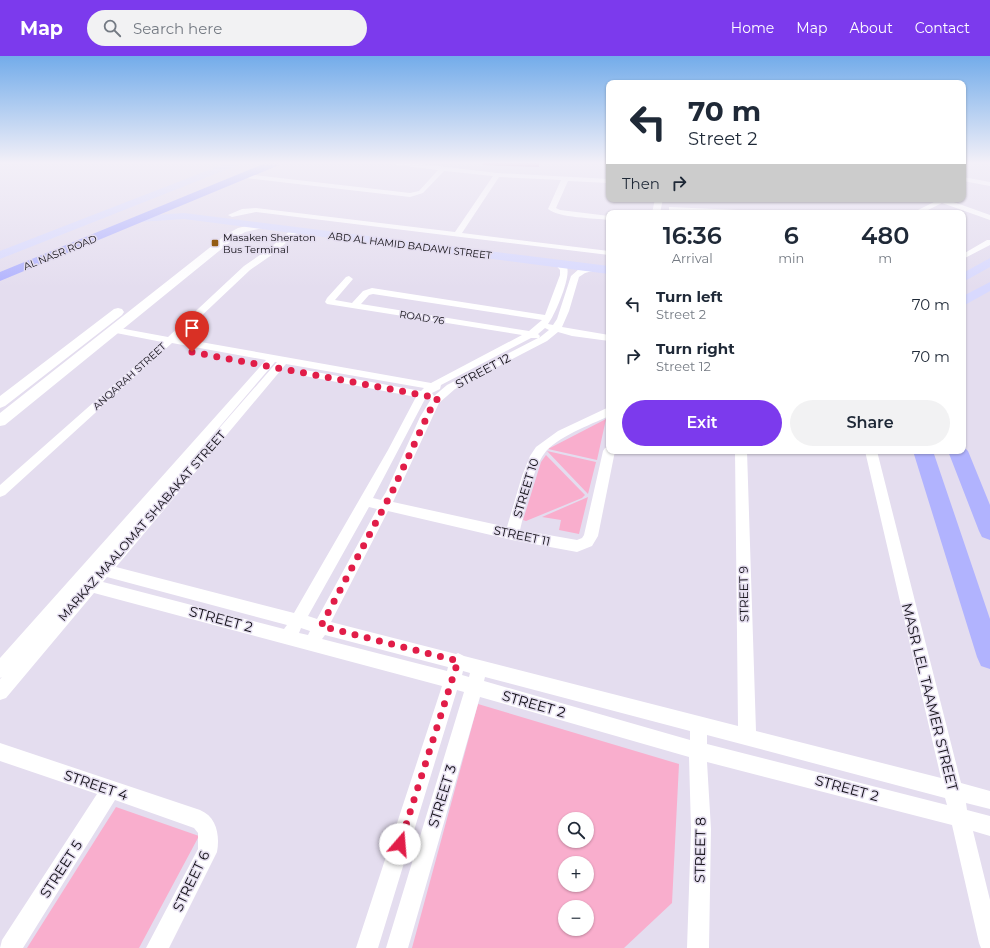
<!DOCTYPE html>
<meta charset="utf-8">
<style>
body{margin:0;font-family:Montserrat,sans-serif;background:#f2f2f3;color:#1f2937;height:100vh;display:flex;flex-direction:column;font-size:15px;white-space:nowrap}
*{box-sizing:border-box;margin:0}
p{font-size:13px;color:#747a83}
.icon{flex:none;width:22px;height:22px;fill:none;stroke:currentColor;stroke-width:2;stroke-linecap:round;stroke-linejoin:round}
.map{position:relative;flex:1;overflow:hidden}
.details{position:absolute;left:606px;top:154px;width:360px;height:244px;display:flex;flex-direction:column;background:#fff;border-radius:8px;box-shadow:0 1px 3px #0004}
.details>*{flex:none}
.banner{position:absolute;left:606px;top:24px;width:360px;height:122px;border-radius:8px;box-shadow:0 1px 3px #0004;background:#fff;color:#1f2937;overflow:hidden}
.tools{position:absolute;left:558px;top:756px;display:grid;gap:8px}
.tools a{display:grid;place-items:center;width:36px;height:36px;border-radius:50%;background:#fff;box-shadow:0 1px 3px #0004;font-size:20px}
.pin{position:absolute;display:grid;place-items:center;width:34px;height:34px;color:#fff;margin:-41px -17px;border-radius:50% 50% 50% 0;rotate:-45deg;box-shadow:0 0 4px #0007}
.pin .icon{rotate:45deg}
.me{position:absolute;width:44px;margin:-22px;rotate:18deg;stroke-linejoin:round;filter:drop-shadow(0 0 3px #0008)}
.turn{display:flex;align-items:center;gap:14px;height:84px;padding:0 16px;font-size:18px}
.turn .icon{width:52px;height:52px;stroke-width:2.5}
.turn b{display:block;font-size:28px;line-height:34px}
.then{display:flex;align-items:center;height:38px;padding:0 16px;background:#0003;gap:8px;font-size:15px}
.eta{display:flex;justify-content:space-evenly;align-items:center;height:68px;text-align:center}
.eta b{font-size:24px;font-weight:600;line-height:28px}
.button{display:flex;gap:8px;margin-top:auto;padding:8px 16px}
.button a{flex:1;height:46px;border-radius:24px;background:#7c3aed;color:#fff;font-size:16px;font-weight:600;line-height:46px;text-align:center}
.button a+a{background:#f2f2f3;color:#1f2937}
ul{padding:0;list-style:none}
li{display:flex;align-items:center;gap:12px;height:52px;padding:0 16px}
li div{flex:1}
li b{display:block;font-size:15px}
li em{font-style:normal}
header{display:flex;align-items:center;gap:24px;box-sizing:border-box;height:56px;padding:0 20px;background:#7c3aed;color:#fff}
header strong{font-size:19px}
nav{display:flex;gap:22px;margin-inline-start:auto;font-size:14px}
.search{width:280px;height:36px;background:#f2f2f3;display:flex;align-items:center;gap:10px;box-sizing:border-box;padding:0 14px;border-radius:22px;color:#747a83;font-size:15px}
.map>svg:first-child{display:block}
.green{fill:#f9aecd;fill-rule:evenodd}
.lines{fill:none;stroke-linecap:round;stroke-linejoin:round}
.minor{fill:#fff;fill-rule:evenodd}
.tertiary{fill:#fff;fill-rule:evenodd}
.secondary{fill:#d8d9fe;fill-rule:evenodd}
.primary{fill:#b1b3fe;fill-rule:evenodd}
.wall{fill:#bf7ebc}
.route{stroke:#e11d48;stroke-width:7;stroke-dasharray:0 12.6}
.poi-dot{fill:#935c14;stroke:#e4ddef;stroke-width:1.5}
.labels{text-anchor:middle;stroke-width:3;stroke-linejoin:round;paint-order:stroke}
.far-poi-label{font-size:10px;fill:#0e0c12;stroke:#e4ddef;text-anchor:start}
.far-street-label{font-size:10px;fill:#0e0c12;stroke:#e4ddef}
.street-label{font-size:12px;fill:#0e0c12;stroke:#e4ddef}
.near-street-label{font-size:14px;fill:#0e0c12;stroke:#e4ddef}
</style>
<header>
<strong>Map</strong>
<div class="search"><svg class="icon" aria-label="search" viewBox="0 0 24 24"><circle cx="10" cy="10" r="6"/><path d="M15 15l6 6"/></svg>Search here</div>
<nav><a>Home</a><a>Map</a><a>About</a><a>Contact</a></nav>
</header>
<div class="map">
<svg width="990" height="892" viewBox="0 0 990 892">
<rect width="100%" height="100%" fill="#e4ddef"/>
<!-- green -->
<path class="green" d="M 606,363 L 597,404 L 548,393 Z
M 547,395 L 596,406 L 588,438 Z
M 546,399 L 585,439 L 582,442 L 526,465 L 523,464 L 541,406 Z
M 588,441 L 579,478 L 559,474 L 561,464 L 542,461 Z
M 478,648 L 679,708 L 672,847 L 624,892 L 412,892 ZM 565,763 L 587,763 L 587,785 L 565,785 ZM 565,807 L 587,807 L 587,829 L 565,829 ZM 565,851 L 587,851 L 587,873 L 565,873 Z
M 116,751 L 199,780 L 139,892 L 27,892 Z"/>
<g class="lines">
<!-- minor -->
<path class="minor" d="M 394,107 L 413,107 L 497,117 L 609,123 L 609,127 L 568,125 L 556,152 L 560,154 L 609,160 L 609,164 C 594,162 559,162 548,153 L 561,124 L 499,121 L 462,177 L 609,195 L 609,199 L 256,156 L 232,161 L 228,159 L 242,153 L 256,152 L 455,176 L 493,120 L 444,115 L 423,137 L 410,141 L 246,122 L 243,120 L 246,118 L 410,137 L 419,135 L 438,114 L 397,109 Z
M 963,121 L 990,126 L 990,130 L 963,125 Z
M 655,143 L 663,143 L 660,157 L 652,157 Z
M 933,143 L 949,143 L 948,144 L 990,159 L 990,164 L 942,147 L 922,157 L 912,157 L 936,145 Z
M 669,151 L 762,155 L 766,157 L 672,155 L 669,155 Z
M 293,172 L 299,172 L 300,174 L 276,196 L 250,214 L 178,282 L 431,327 L 522,279 L 327,248 L 325,246 L 327,242 L 346,221 L 349,220 L 353,223 L 335,244 L 352,247 L 363,235 L 372,232 L 545,259 L 560,219 L 560,214 L 554,207 L 558,205 L 567,211 C 571,221 555,259 548,268 L 553,269 L 557,263 L 571,220 L 579,213 L 593,209 L 597,212 L 596,214 L 585,217 L 579,221 L 569,255 L 562,271 L 609,279 L 609,285 L 572,280 L 558,276 L 547,285 L 455,333 L 439,347 L 393,446 L 507,471 L 522,420 L 530,400 L 536,391 L 558,375 L 609,351 L 609,360 C 590,369 556,381 544,398 C 532,414 525,454 520,474 L 577,484 L 582,482 L 584,479 L 603,395 L 605,392 L 609,391 L 609,395 L 615,395 L 598,480 L 592,490 L 577,496 L 512,484 L 388,455 L 331,566 L 456,598 L 458,597 L 464,600 L 738,670 L 735,395 L 747,395 L 756,675 L 941,722 L 865,395 L 877,395 L 961,727 L 990,735 L 990,753 L 966,747 L 967,754 L 990,760 L 990,780 L 973,775 L 990,844 L 990,892 L 981,892 L 979,887 L 952,769 L 707,706 L 711,773 L 709,892 L 687,892 L 691,773 L 689,701 L 480,641 L 408,892 L 386,892 L 464,636 L 457,634 L 378,892 L 356,892 L 442,630 L 94,537 L 6,642 L 0,644 L 0,623 L 2,621 L 0,622 L 0,602 L 266,304 L 172,287 L 5,439 L 0,441 L 0,429 L 162,286 L 111,276 L 109,274 L 111,272 L 114,271 L 168,281 L 244,210 L 270,192 ZM 373,238 L 542,264 L 529,275 L 361,248 L 369,239 ZM 545,272 L 549,274 L 539,282 L 540,280 L 538,278 ZM 531,282 L 538,282 L 447,329 L 434,340 L 432,337 L 440,333 L 441,329 ZM 275,306 L 277,306 L 168,431 ZM 286,308 L 424,332 L 421,335 L 305,314 L 300,317 L 305,320 L 416,341 L 388,394 L 294,557 L 116,511 ZM 425,343 L 431,343 L 420,361 L 386,436 L 381,444 L 373,442 ZM 369,451 L 377,453 L 317,563 L 308,560 ZM 107,521 L 287,569 L 284,573 L 103,526 ZM 301,572 L 310,575 L 308,579 L 299,577 ZM 325,579 L 448,611 L 447,615 L 322,583 ZM 463,615 L 470,617 L 469,621 L 462,619 ZM 485,621 L 690,675 L 690,684 L 484,625 ZM 707,679 L 945,742 L 947,749 L 707,688 Z
M 987,184 L 990,184 L 990,189 L 963,203 L 963,198 Z
M 0,687 L 200,754 C 217,761 220,780 217,796 L 169,892 L 146,892 L 198,793 L 198,777 L 194,772 L 115,744 L 23,892 L 0,892 L 2,884 L 97,738 L 0,705 Z"/>
<!-- tertiary -->
<path class="tertiary" d="M 259,167 L 264,170 L 263,172 L 245,176 L 235,182 L 5,369 L 0,370 L 0,357 L 227,178 L 238,172 Z
M 118,252 L 122,253 L 124,256 L 122,259 L 5,350 L 0,352 L 0,340 L 114,253 Z"/>
<!-- secondary -->
<path class="secondary" d="M 227,107 L 240,107 L 238,109 L 0,203 L 0,195 Z
M 184,157 L 609,210 L 609,218 L 184,163 L 139,166 L 134,163 L 139,160 Z
M 990,202 L 990,211 L 963,226 L 963,217 Z
M 990,226 L 990,235 L 963,250 L 963,240 Z"/>
<!-- primary -->
<path class="primary" d="M 266,107 L 280,107 L 279,109 L 0,225 L 0,216 Z
M 963,390 L 968,395 L 990,449 L 990,484 L 982,481 L 979,475 L 948,395 L 963,395 Z
M 913,395 L 933,395 L 990,563 L 990,613 L 981,610 L 977,601 Z"/>
</g>
<!-- wall -->
<path class="wall" d="M 483,107 L 539,107 L 539,111 L 483,109 Z"/>
<!-- sky -->
<linearGradient id="sky" x2="0" y2="1"><stop stop-color="#73acea"/><stop offset="0.46" stop-color="#f3f0f8"/><stop offset="1" stop-color="#f3f0f8" stop-opacity="0"/></linearGradient>
<rect width="990" height="232" fill="url(#sky)"/>
<g class="lines">
<!-- route -->
<path class="route" d="M 192,296 L 438,342 L 432,350 L 392,436 L 321,570 L 458,605 L 400,788"/>
</g>
<!-- markers -->
<rect class="poi-dot" x="211" y="183" width="8" height="8" rx="2"/>
<g class="labels">
<!-- far-poi labels -->
<g class="far-poi-label">
<text x="223" y="185">Masaken Sheraton<tspan x="223" dy="12">Bus Terminal</tspan></text>
</g>
<!-- far-street labels -->
<g class="far-street-label">
<text transform="translate(410 189) rotate(7)" y="4">ABD AL HAMID BADAWI STREET</text>
<text transform="translate(60 196) rotate(-22)" y="4">AL NASR ROAD</text>
<text transform="translate(422 261) rotate(9)" y="4">ROAD 76</text>
<text transform="translate(129 320) rotate(-42)" y="4">ANQARAH STREET</text>
</g>
<!-- street labels -->
<g class="street-label">
<text transform="translate(483 315) rotate(-28)" y="4">STREET 12</text>
<text transform="translate(526 432) rotate(-73)" y="4">STREET 10</text>
<text transform="translate(142 470) rotate(-49)" y="4">MARKAZ MAALOMAT SHABAKAT STREET</text>
<text transform="translate(522 480) rotate(12)" y="4">STREET 11</text>
<text transform="translate(744 538) rotate(-91)" y="4">STREET 9</text>
</g>
<!-- near-street labels -->
<g class="near-street-label">
<text transform="translate(221 563) rotate(15)" y="5">STREET 2</text>
<text transform="translate(930 641) rotate(76)" y="5">MASR LEL TAAMER STREET</text>
<text transform="translate(534 648) rotate(16)" y="5">STREET 2</text>
<text transform="translate(96 729) rotate(19)" y="5">STREET 4</text>
<text transform="translate(847 732) rotate(15)" y="5">STREET 2</text>
<text transform="translate(442 740) rotate(-73)" y="5">STREET 3</text>
<text transform="translate(700 794) rotate(-89)" y="5">STREET 8</text>
<text transform="translate(61 813) rotate(-57)" y="5">STREET 5</text>
<text transform="translate(191 825) rotate(-64)" y="5">STREET 6</text>
</g>
</g>
</svg>
<div class="tools">
<a><svg class="icon" aria-label="search" viewBox="0 0 24 24"><circle cx="10" cy="10" r="6"/><path d="M15 15l6 6"/></svg></a>
<a>+</a>
<a>−</a>
</div>
<div class="pin" style="left:192px;top:296px;background:#d93025"><svg class="icon" aria-label="arrive" viewBox="0 0 24 24"><path d="M6 21V4h12l-3 4 3 4H6"/></svg></div>
<svg class="me" style="left:400px;top:788px" viewBox="-20 -20 40 40"><circle r="19" fill="#fff"/><path d="M0-13L10 11 0 6-10 11z" fill="#e11d48"/></svg>
<div class="banner">
<div class="turn"><svg class="icon" aria-label="left" viewBox="0 0 24 24"><path d="M17 20v-9H6M10 6l-5 5 5 5"/></svg><div><b>70 m</b>Street 2</div></div>
<div class="then">Then<svg class="icon" aria-label="right" viewBox="0 0 24 24"><path d="M7 20v-9h11M14 6l5 5-5 5"/></svg></div>
</div>
<section class="details">
<div class="eta">
<div><b>16:36</b><p>Arrival</p></div>
<div><b>6</b><p>min</p></div>
<div><b>480</b><p>m</p></div>
</div>
<ul>
<li><svg class="icon" aria-label="left" viewBox="0 0 24 24"><path d="M17 20v-9H6M10 6l-5 5 5 5"/></svg><div><b>Turn left</b><p>Street 2</p></div><em>70 m</em></li>
<li><svg class="icon" aria-label="right" viewBox="0 0 24 24"><path d="M7 20v-9h11M14 6l5 5-5 5"/></svg><div><b>Turn right</b><p>Street 12</p></div><em>70 m</em></li>
</ul>
<div class="button"><a>Exit</a><a>Share</a></div>
</section>
</div>
